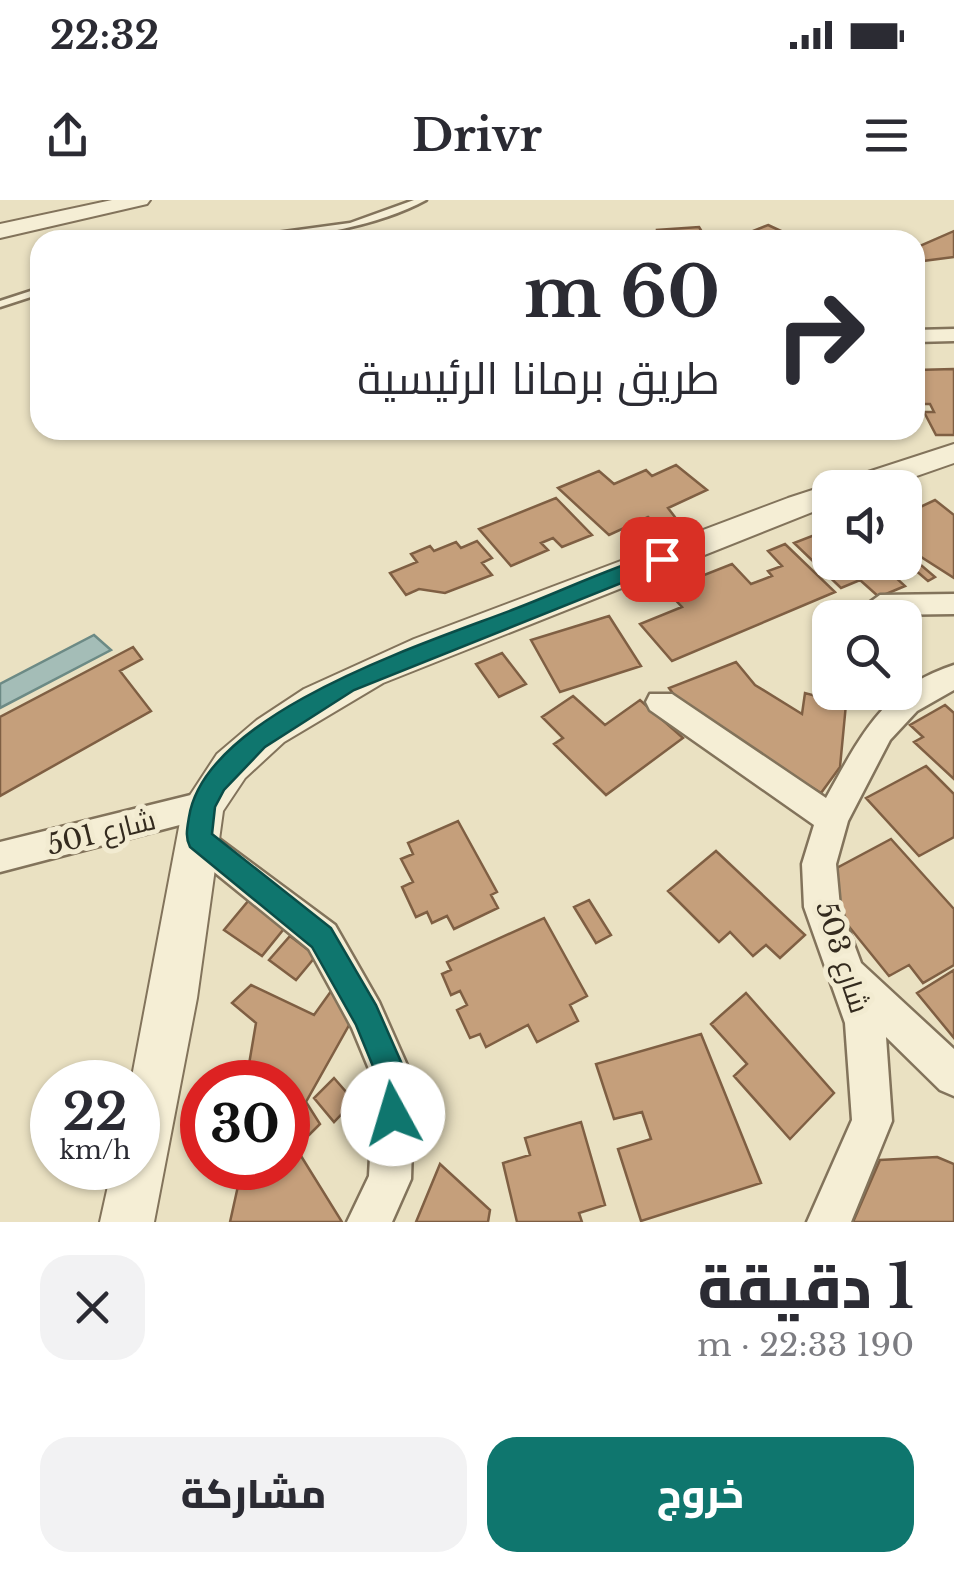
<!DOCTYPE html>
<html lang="ar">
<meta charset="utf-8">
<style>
body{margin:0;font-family:"Libre Baskerville",Cairo,serif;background:#f2f2f3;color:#2b2b33;direction:rtl;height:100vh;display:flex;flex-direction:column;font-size:38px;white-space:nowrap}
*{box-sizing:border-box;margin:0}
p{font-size:32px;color:#7c7c81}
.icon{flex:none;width:55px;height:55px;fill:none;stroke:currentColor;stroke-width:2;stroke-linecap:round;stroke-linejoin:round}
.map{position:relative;height:1022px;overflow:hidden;direction:ltr}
.drawer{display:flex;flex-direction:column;background:#fff;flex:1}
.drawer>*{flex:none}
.hud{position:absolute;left:30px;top:30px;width:895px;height:210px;border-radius:30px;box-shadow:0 2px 8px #0004;direction:rtl;background:#fff;color:#2b2b33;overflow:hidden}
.controls{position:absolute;left:812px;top:270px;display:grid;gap:20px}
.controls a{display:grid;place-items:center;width:110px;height:110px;border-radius:20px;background:#fff;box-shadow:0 2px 8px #0004;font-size:50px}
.speed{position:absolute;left:30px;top:860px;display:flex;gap:20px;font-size:50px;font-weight:700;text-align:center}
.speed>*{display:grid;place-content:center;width:130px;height:130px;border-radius:50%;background:#fff;box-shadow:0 2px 8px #0004;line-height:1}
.speed small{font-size:25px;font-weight:400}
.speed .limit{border:15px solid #d22;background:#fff;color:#111}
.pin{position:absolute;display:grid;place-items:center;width:85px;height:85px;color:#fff;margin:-42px;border-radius:20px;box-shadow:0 5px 15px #0006}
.me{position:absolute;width:110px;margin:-55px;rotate:354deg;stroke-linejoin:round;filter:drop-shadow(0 0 8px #0008)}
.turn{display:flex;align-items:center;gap:35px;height:210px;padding:0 40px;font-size:45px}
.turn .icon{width:130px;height:130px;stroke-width:2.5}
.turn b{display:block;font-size:70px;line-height:85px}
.round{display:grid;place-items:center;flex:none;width:105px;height:105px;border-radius:30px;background:#f2f2f3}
.head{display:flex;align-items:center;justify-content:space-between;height:170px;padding:0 40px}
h1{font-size:60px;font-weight:800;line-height:75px}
.primary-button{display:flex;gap:20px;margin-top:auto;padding:20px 40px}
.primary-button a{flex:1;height:115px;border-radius:30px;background:#0f766e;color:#fff;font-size:40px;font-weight:800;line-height:115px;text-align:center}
.primary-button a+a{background:#f2f2f3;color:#2b2b33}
.status{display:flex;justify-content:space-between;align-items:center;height:70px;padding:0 50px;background:#fff;direction:ltr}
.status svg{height:28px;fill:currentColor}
header{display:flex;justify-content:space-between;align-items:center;height:130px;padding:0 40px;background:#fff;font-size:45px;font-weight:800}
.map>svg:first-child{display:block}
.water{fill:#a4bdb7;stroke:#6c8a85;stroke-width:2.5}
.building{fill:#c59f7b;stroke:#7f5f43;stroke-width:2.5}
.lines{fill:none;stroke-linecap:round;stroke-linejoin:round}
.service-casing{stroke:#82735b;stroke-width:5}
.minor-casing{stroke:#82735b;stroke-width:5}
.tertiary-casing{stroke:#82735b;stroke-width:4}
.service{fill:#f5eed5;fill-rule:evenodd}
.minor{fill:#f5eed5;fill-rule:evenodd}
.tertiary{fill:#f5eed5;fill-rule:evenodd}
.route{fill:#0f766e;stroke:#0a4d48;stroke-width:2.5}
.labels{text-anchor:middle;stroke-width:10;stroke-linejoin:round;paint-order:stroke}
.street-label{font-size:28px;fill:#332a1e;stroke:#f2ebd1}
</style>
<div class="status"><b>22:32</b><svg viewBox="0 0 49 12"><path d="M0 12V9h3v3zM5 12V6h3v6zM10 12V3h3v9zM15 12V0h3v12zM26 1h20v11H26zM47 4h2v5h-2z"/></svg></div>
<header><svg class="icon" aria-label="menu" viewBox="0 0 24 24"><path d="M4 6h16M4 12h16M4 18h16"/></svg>Drivr<svg class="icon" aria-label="share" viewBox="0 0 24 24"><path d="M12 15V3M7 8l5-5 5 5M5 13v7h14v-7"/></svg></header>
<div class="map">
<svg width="954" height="1022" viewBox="0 0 954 1022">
<rect width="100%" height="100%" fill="#eae1c2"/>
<!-- water -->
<path class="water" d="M 94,435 L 111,450 L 0,508 L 0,484 Z"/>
<!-- building -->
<path class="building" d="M 768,25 L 794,37 L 733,39 Z
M 699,27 L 707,40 L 658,40 L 657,30 Z
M 954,31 L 954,57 L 915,62 L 915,48 Z
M 954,169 L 954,235 L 936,235 L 924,212 L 934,212 L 930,204 L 915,204 L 916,170 Z
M 676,265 L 707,290 L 668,308 L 678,321 L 668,326 L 657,325 L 648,317 L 609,335 L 558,288 L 599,271 L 614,284 L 646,270 L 652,276 Z
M 556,298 L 592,335 L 562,347 L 553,338 L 541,343 L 548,350 L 511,366 L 479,329 Z
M 935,300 L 954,315 L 954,378 L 921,357 L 915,360 L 935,377 L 928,381 L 914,369 L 895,377 L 905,386 L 879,397 L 860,380 L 841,388 L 794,343 L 830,329 L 830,362 L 905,362 L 905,304 L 914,310 Z
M 477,341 L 492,358 L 482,363 L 492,375 L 445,393 L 419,389 L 406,395 L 390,373 L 417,362 L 411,354 L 430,346 L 434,351 L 456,342 L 461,348 Z
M 785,344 L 835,392 L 672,461 L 640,424 L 682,407 L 666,390 L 732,364 L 751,384 L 772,376 L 768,371 L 782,366 L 768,351 Z
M 609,416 L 641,466 L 560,492 L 531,440 Z
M 133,447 L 142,459 L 120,471 L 151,511 L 0,596 L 0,517 Z
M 502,453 L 526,484 L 499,497 L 476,464 Z
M 736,462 L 755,485 L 802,514 L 805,493 L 846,504 L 840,567 L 821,593 L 685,510 L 669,488 Z
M 573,496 L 605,525 L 640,500 L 683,538 L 606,595 L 554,544 L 563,538 L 542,517 Z
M 945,505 L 954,513 L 954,579 L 914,542 L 923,537 L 910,525 Z
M 926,566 L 954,594 L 954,637 L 919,656 L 866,598 Z
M 458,621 L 497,692 L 491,695 L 498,708 L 454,729 L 447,716 L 432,723 L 427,712 L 416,717 L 402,687 L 413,682 L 401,659 L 413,654 L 408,643 Z
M 891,639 L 954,709 L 954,765 L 923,783 L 909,765 L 889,776 L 825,697 L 830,683 L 838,679 L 833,670 Z
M 716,651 L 805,735 L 780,758 L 766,745 L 753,756 L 730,732 L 719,742 L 668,691 Z
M 249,700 L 287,725 L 262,756 L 224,730 Z
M 589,700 L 611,735 L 596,743 L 574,707 Z
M 544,718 L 587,796 L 570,805 L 578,821 L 537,842 L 528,825 L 486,847 L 480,834 L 470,838 L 457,810 L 467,805 L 460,791 L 451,795 L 442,774 L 451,770 L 447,762 Z
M 290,736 L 316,756 L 296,780 L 269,760 Z
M 954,770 L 954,838 L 917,793 Z
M 251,785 L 314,815 L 334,787 L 353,818 L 306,902 L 320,924 L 298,946 L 288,930 L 288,882 L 246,882 L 256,823 L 232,803 Z
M 746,793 L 834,893 L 790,939 L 734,876 L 747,864 L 711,824 Z
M 701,834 L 761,983 L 641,1021 L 618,949 L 651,939 L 642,912 L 614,919 L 596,864 Z
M 334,878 L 354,901 L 334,922 L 314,898 Z
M 581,922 L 605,1005 L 579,1013 L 582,1022 L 517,1022 L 503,963 L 530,955 L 525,938 Z
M 288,935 L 342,1022 L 230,1022 L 242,968 L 288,968 Z
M 937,957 L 954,964 L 954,1022 L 853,1022 L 880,960 Z
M 440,964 L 490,1010 L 488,1022 L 416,1022 Z"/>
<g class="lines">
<!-- service casing -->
<g class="service-casing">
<path id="service" d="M 414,0 L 426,0 C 377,27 298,40 242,40 L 246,37 L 350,23 Z
M 40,88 L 40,94 L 0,107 L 0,101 Z"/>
</g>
<!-- minor casing -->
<g class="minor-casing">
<path id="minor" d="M 954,129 L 954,141 L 915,142 L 915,130 Z
M 954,394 L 954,414 L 880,415 L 866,405 L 880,395 Z
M 954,465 L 954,490 L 917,511 L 890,540 L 848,621 L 836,664 L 840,707 L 861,763 L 954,849 L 954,896 L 940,890 L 886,837 L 892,921 L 851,1022 L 807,1022 L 852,920 L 845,823 L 804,707 L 802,664 L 814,625 L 650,510 L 646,502 L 650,494 L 672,494 L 826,598 C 861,535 883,488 954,465 Z
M 203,592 L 214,596 L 219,606 L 214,616 L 0,672 L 0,642 Z
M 199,624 L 335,725 L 379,802 L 414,881 L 411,979 L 392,1022 L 347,1022 L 369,976 L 374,881 L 352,828 L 309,749 L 187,650 L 182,639 L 187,628 Z"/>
</g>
<!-- tertiary casing -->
<g class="tertiary-casing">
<path id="tertiary" d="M 112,0 L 150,0 L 147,4 L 0,38 L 0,24 Z
M 954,244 L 954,263 L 882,288 L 830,288 L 830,305 L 383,483 L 284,542 L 245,578 L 223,611 L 197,798 L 154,1022 L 100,1022 L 112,968 L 138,968 L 138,882 L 131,882 L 183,606 L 217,554 L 257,520 L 304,489 L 414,439 L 788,298 Z"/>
</g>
<!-- service -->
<use href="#service" class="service"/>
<!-- minor -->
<use href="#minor" class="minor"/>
<!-- tertiary -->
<use href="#tertiary" class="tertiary"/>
</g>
<!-- route -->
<path class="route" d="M 662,352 L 669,354 L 669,364 L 354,490 L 265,547 L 224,590 L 215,607 L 212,634 L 331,728 L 376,805 L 409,880 L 404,924 L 393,929 L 382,924 L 377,914 L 379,881 L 356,825 L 312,747 L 190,647 C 185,637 187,629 189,617 C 205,513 426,443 512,410 C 562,391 611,367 662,352 Z"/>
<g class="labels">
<!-- street labels -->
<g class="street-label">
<text transform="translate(101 632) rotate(-14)" y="10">شارع 501</text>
<text transform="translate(843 757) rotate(72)" y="10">شارع 503</text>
</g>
</g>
</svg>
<div class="controls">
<a><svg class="icon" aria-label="sound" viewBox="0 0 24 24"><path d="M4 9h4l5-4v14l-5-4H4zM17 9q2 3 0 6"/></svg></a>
<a><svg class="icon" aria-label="search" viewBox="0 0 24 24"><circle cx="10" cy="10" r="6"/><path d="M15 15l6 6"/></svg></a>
</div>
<div class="speed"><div>22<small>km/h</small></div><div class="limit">30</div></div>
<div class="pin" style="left:662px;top:359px;background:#d93025"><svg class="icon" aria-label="arrive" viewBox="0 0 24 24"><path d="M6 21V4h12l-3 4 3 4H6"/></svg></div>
<svg class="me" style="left:393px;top:914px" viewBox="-20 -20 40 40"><circle r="19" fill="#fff"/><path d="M0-13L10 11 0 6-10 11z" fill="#0f766e"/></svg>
<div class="hud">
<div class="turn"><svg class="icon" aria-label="right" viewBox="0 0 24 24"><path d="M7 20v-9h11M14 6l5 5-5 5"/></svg><div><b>60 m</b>طريق برمانا الرئيسية</div></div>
</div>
</div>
<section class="drawer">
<div class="head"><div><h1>1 دقيقة</h1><p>190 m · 22:33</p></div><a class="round"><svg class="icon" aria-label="close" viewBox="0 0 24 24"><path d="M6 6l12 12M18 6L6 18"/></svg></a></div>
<div class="primary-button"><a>خروج</a><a>مشاركة</a></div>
</section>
